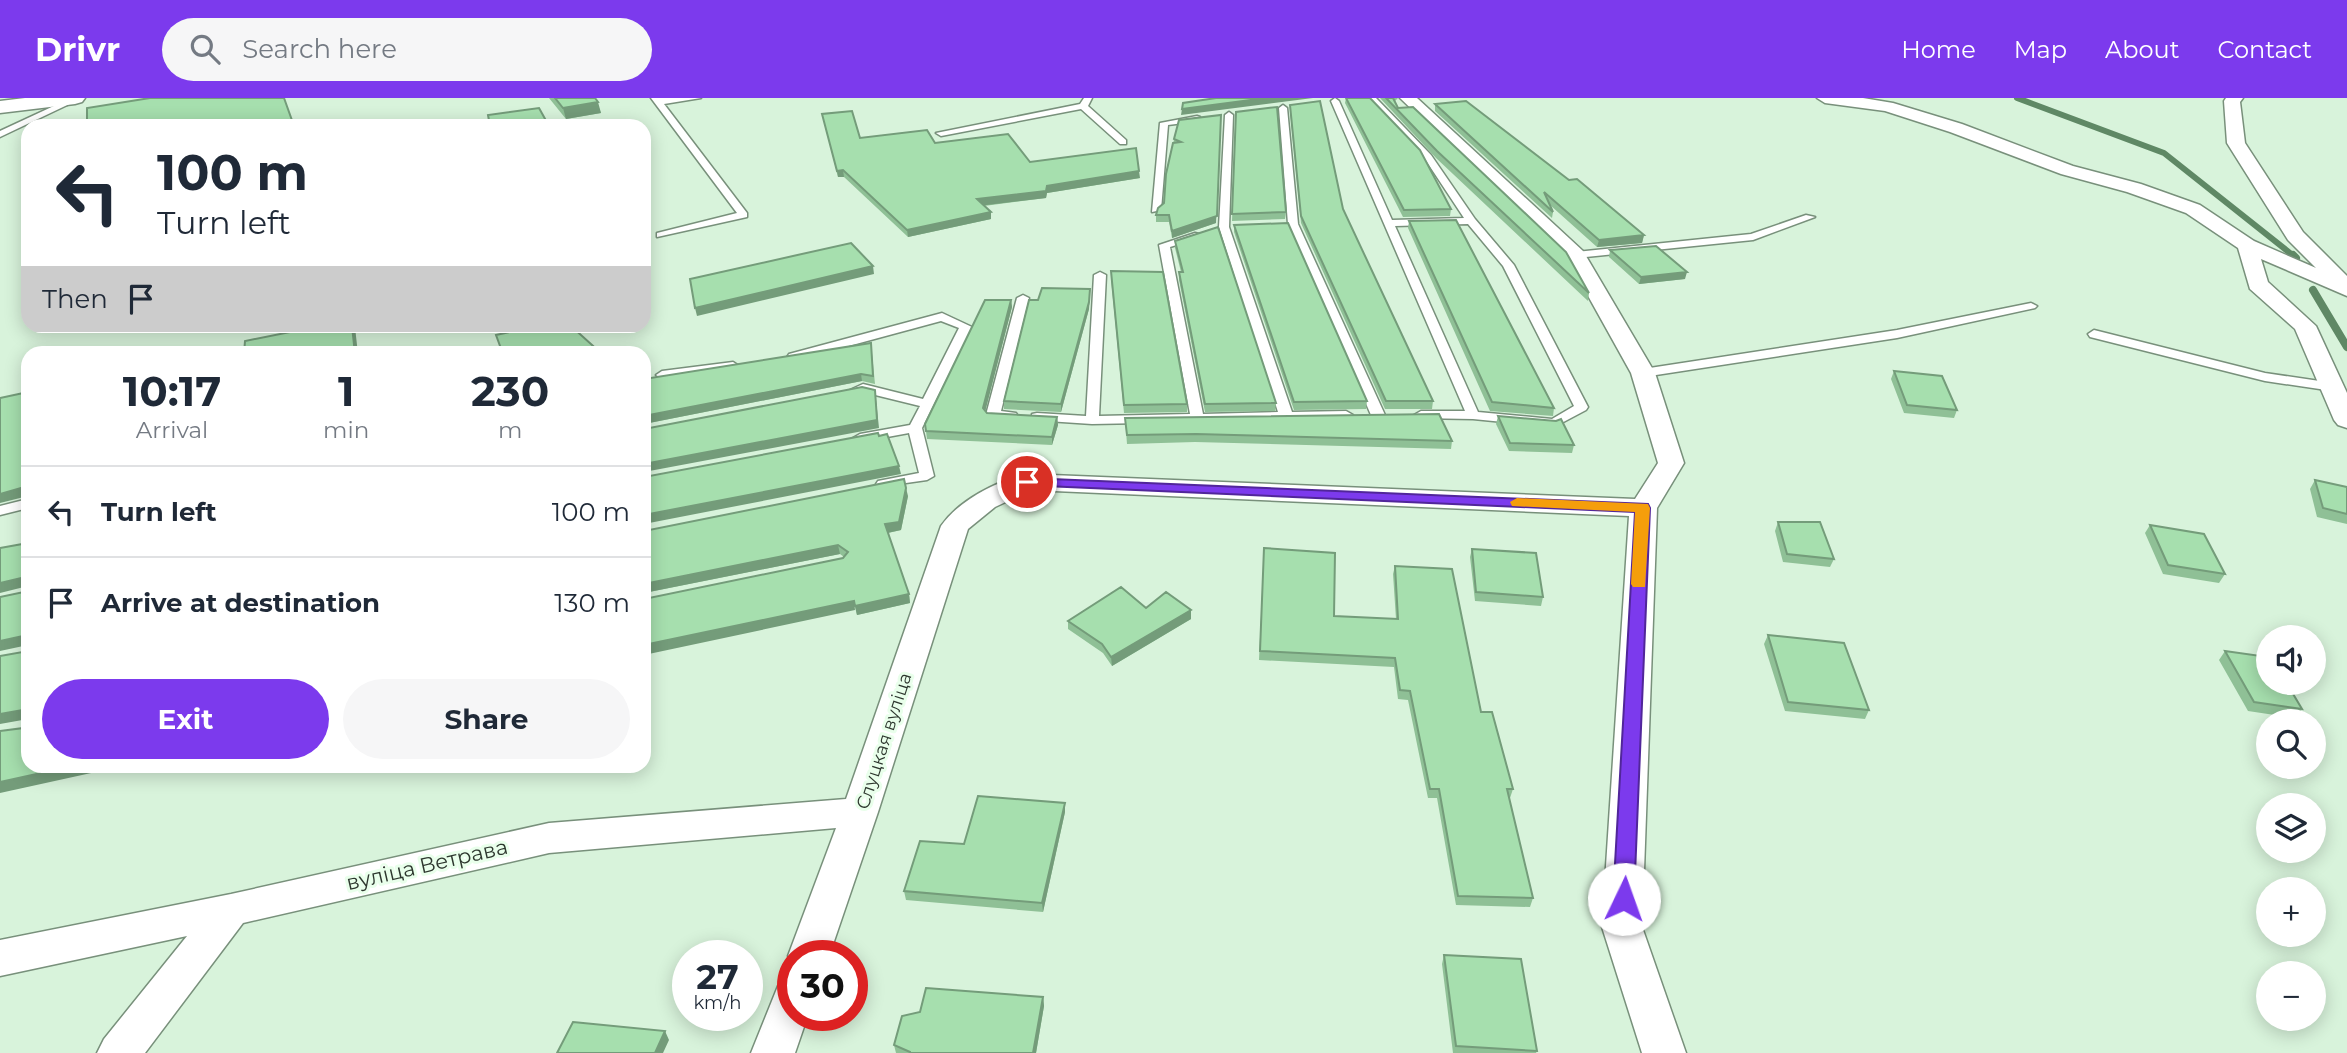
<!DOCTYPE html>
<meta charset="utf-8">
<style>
body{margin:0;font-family:Montserrat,sans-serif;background:#f6f6f7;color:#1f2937;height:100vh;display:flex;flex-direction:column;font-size:26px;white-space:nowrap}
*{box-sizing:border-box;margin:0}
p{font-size:23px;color:#747a83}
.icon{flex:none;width:38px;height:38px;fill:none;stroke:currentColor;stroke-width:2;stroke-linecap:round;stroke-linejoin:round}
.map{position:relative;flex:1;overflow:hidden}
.details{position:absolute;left:21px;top:248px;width:630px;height:427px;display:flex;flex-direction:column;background:#fff;border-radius:21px;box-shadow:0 4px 18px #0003}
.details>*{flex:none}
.hud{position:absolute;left:21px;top:21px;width:630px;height:214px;border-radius:21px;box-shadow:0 4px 18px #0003;background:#fff;color:#1f2937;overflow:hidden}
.fabs{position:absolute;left:2256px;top:527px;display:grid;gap:14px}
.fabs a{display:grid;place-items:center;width:70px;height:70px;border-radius:50%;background:#fff;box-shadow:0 4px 18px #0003;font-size:35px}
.speed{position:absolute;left:672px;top:842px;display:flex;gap:14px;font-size:35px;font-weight:700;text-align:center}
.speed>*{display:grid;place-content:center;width:91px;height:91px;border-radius:50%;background:#fff;box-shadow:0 4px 18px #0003;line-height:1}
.speed small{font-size:18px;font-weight:400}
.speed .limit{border:10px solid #d22;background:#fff;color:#111}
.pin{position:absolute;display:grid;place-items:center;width:60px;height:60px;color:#fff;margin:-30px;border:4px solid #fff;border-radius:50%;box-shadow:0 2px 7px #0007}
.me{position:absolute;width:77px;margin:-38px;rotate:3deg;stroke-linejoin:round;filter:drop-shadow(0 0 5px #0008)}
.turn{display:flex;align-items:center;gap:24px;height:147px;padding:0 21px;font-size:32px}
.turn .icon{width:91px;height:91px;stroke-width:2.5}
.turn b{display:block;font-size:49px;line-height:60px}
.then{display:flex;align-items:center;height:66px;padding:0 21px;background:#0003;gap:14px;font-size:26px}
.eta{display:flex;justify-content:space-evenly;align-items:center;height:119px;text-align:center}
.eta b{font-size:42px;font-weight:700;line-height:49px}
.cta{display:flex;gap:14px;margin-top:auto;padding:14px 21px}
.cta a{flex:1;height:80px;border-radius:42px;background:#7c3aed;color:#fff;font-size:28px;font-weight:700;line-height:80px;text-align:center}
.cta a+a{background:#f6f6f7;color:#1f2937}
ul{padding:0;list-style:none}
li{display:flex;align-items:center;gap:21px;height:91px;padding:0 21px;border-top:2px solid #e0e1e3}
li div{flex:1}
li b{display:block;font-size:26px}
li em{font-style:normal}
header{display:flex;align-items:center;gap:42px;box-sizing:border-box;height:98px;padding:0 35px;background:#7c3aed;color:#fff}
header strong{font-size:33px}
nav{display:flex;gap:38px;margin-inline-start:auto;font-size:24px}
.search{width:490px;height:63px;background:#f6f6f7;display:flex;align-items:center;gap:18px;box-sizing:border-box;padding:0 24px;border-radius:38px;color:#747a83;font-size:26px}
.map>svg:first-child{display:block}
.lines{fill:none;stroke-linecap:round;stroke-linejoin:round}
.stream-far1{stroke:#5f8865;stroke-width:6}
.stream{stroke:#5f8865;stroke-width:8}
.service-casing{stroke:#78907b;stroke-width:3}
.minor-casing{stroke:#78907b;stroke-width:3}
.tertiary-casing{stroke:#78907b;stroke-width:3}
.service{fill:#fff;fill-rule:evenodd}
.minor{fill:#fff;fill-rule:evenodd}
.tertiary{fill:#fff;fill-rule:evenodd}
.wall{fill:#8fc096}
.shaded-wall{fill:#749c7a}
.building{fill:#a6dfae;stroke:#749c7a;stroke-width:2}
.route{fill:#7c3aed;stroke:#51269a;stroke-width:2}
.slow{fill:#f59e0b}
.labels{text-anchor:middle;stroke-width:6;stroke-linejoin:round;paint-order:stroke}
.street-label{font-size:18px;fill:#2d372e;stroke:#e9ffeb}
.near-street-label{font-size:21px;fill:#2d372e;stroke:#e9ffeb}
</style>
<header>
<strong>Drivr</strong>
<div class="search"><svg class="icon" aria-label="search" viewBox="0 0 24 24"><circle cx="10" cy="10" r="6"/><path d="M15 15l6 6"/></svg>Search here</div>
<nav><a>Home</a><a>Map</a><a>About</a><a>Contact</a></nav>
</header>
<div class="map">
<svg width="2347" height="955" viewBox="0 0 2347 955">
<rect width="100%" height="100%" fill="#d8f3db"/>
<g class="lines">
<!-- stream-far1 -->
<path class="stream-far1" d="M 2017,0 L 2164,55 L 2295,159"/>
<!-- stream -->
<path class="stream" d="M 2293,157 L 2296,160
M 2313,192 L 2347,249"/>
<!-- service casing -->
<g class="service-casing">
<path id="service" d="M 71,0 L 82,0 L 0,39 L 0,33 Z
M 651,0 L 701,0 L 664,6 L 747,115 L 747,119 L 657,139 L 657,135 L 737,115 Z
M 1084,0 L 1092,0 L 1088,8 L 1126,42 L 1126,46 L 1120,46 L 1081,11 L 941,38 L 936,35 L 1080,6 Z
M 1335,0 L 1339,3 L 1392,122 L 1464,120 L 1425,61 L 1367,0 L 1376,0 L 1431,57 L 1475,121 L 1514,167 L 1588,309 L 1586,312 L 1554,329 L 1473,321 L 1416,320 L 1414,317 L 1421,313 L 1465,313 L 1331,3 ZM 1468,126 L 1503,168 L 1574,308 L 1552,321 L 1478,314 L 1395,128 Z
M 1283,7 L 1287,10 L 1298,126 L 1385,317 L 1383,320 L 1378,321 L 1371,317 L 1288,126 L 1279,10 Z
M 1229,14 L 1233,17 L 1229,129 L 1292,314 L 1346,313 L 1353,317 L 1346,321 L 1092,326 L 1032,322 L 1032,316 L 1037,315 L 1086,318 L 1094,177 L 1100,174 L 1106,177 L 1099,318 L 1190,316 L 1159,147 L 1195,135 L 1199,136 L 1199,140 L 1170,149 L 1203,316 L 1278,314 L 1219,129 L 1225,17 Z
M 1197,18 L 1200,19 L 1200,23 L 1168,27 L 1161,112 L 1152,114 L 1160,25 Z
M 1806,117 L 1815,119 L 1753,142 L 1576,160 L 1571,157 L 1576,154 L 1751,136 Z
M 1023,197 L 1029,200 L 1001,313 L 1016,315 L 1018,318 L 1011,322 L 988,320 L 986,317 L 1017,200 Z
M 2031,205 L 2037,208 L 2035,210 L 1897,240 L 1643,279 L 1637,275 L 1643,271 L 1897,232 Z
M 942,215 L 972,229 L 922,330 L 934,378 L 927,382 L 878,389 L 876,386 L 878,383 L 919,375 L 909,335 L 860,344 L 853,340 L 860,336 L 910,327 L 920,308 L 863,294 L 856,296 L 850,292 L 863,286 L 923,301 L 959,230 L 941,223 L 793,263 L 787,259 L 789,256 Z
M 2094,232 L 2265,275 L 2333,285 L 2339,289 L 2333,293 L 2265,283 L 2090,239 L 2088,236 Z
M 733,264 L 739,268 L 737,271 L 662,281 L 656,277 L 662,273 Z
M 28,401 L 28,410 L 0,417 L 0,408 Z"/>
</g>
<!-- minor casing -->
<g class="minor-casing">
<path id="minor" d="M 1400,0 L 1417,0 L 1583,153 L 1655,275 L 1684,365 L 1657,410 L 1642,829 L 1686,955 L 1642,955 L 1602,829 L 1629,418 L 1031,392 L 995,409 L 968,431 L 878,714 L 829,858 L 793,858 L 793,869 L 788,858 L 836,730 L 549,755 L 243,825 L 145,955 L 97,955 L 104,941 L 187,838 L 0,878 L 0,842 L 231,796 L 549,725 L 846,701 L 941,428 C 959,402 997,383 1027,376 L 1635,401 L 1658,365 L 1631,275 L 1567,160 Z
M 1817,0 L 1863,0 L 1893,5 L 1962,26 L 2073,68 L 2141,86 L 2200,107 L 2254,143 L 2316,170 L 2288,142 L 2227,45 L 2224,3 L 2226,0 L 2243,0 L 2240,4 L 2245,45 L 2303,134 L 2347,178 L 2347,198 L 2261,161 L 2268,184 L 2316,228 L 2347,295 L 2347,330 L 2338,327 L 2334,322 L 2295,231 L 2250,191 L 2238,150 L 2186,115 L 2127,94 L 2061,76 L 1950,34 L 1885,13 L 1825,5 Z
M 793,883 L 793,917 L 808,917 L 795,955 L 751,955 L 778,888 Z"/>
</g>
<!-- tertiary casing -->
<g class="tertiary-casing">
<path id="tertiary" d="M 25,0 L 85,0 L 82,4 L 75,6 L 0,15 L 0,3 Z"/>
</g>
<!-- service -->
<use href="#service" class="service"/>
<!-- minor -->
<use href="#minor" class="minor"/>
<!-- tertiary -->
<use href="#tertiary" class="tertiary"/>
</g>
<!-- wall -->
<path class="wall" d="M 549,0 L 595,0 L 601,15 L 566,21 Z
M 1346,0 L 1451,111 L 1450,118 L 1403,119 L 1345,5 Z
M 1380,0 L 1398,0 L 1395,3 L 1398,10 L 1589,195 L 1588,203 L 1436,60 Z
M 1435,6 L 1569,82 L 1644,137 L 1642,145 L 1597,149 L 1550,107 L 1553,114 L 1552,120 L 1435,13 Z
M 1290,7 L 1343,111 L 1433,303 L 1432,311 L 1385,311 L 1301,125 L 1290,13 Z
M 1236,14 L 1286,114 L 1285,121 L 1232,123 Z
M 822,16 L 860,40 L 935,45 L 1030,64 L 1140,80 L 1047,95 L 1046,100 L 984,108 L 991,121 L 908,139 L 844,79 L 838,79 Z
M 1179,22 L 1216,125 L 1172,140 L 1169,124 L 1156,124 L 1156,117 L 1164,105 L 1174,41 Z
M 1409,123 L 1554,310 L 1553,318 L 1490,313 L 1408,130 Z
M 1234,127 L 1367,303 L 1366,311 L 1294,312 L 1234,134 Z
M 1175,143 L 1276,305 L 1275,313 L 1205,314 L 1179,182 L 1179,174 L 1181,174 L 1175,150 Z
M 1610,152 L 1685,181 L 1639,186 L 1609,159 Z
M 1111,181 L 1187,306 L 1187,314 L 1124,315 Z
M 1090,191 L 1089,211 L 1061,314 L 1004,311 L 1004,303 L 1038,202 Z
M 1011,202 L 1012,209 L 985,313 L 987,315 L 1057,319 L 1058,327 L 1052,347 L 927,341 L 925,326 Z
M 871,245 L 875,286 L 862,283 L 644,326 Z
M 1894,273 L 1957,312 L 1954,320 L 1904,315 L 1891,281 Z
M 1498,318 L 1574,347 L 1572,355 L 1509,353 L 1496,326 Z
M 1125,320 L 1452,343 L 1451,351 L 1195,344 L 1127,346 Z
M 2315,382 L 2347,389 L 2347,426 L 2317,419 L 2310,391 Z
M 908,398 L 901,432 L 888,435 L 909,496 L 910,505 L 857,517 L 843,460 L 844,459 L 840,456 L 644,495 L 644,433 Z
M 1778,424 L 1834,461 L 1830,469 L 1783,464 L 1775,433 Z
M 2150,427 L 2225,476 L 2219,485 L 2163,476 L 2145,435 Z
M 1264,450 L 1334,518 L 1396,521 L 1393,476 L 1395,468 L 1481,614 L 1513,691 L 1510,700 L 1509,700 L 1533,800 L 1530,809 L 1456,807 L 1437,700 L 1428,700 L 1408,602 L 1398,601 L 1394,569 L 1259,562 Z
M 1472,451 L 1543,499 L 1541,508 L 1475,503 L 1470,459 Z
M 1146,510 L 1191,512 L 1191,521 L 1112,568 L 1103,555 L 1068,531 L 1068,523 Z
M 1768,537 L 1869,612 L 1865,621 L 1785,613 L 1764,546 Z
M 2225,553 L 2302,611 L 2295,620 L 2248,613 L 2219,562 Z
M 1065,705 L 1065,714 L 1043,814 L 906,802 L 904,793 L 964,746 Z
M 1444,857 L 1537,953 L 1536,955 L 1453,955 L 1442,866 Z
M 1043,899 L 1044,908 L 1036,955 L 896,955 L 894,947 Z"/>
<!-- shaded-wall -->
<path class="shaded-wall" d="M 1266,0 L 1313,0 L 1181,17 L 1182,11 Z
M 598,4 L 601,15 L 566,21 L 563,10 Z
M 1221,17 L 1216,125 L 1172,140 L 1172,133 Z
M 843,72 L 844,79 L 838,79 L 837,73 Z
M 1139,73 L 1140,80 L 1047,95 L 1046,100 L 978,108 L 977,101 L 1047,88 Z
M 991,114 L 991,121 L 908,139 L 907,132 Z
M 1644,137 L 1642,145 L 1597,149 L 1599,142 Z
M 873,168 L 874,176 L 697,218 L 695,210 Z
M 1687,174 L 1685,181 L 1639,186 L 1641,179 Z
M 1090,191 L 1089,211 L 1061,314 L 1061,306 Z
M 1011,202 L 1012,209 L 984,318 L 983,310 Z
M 352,228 L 354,228 L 355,229 L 358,256 L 355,256 Z
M 861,276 L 862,283 L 644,326 L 644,318 Z
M 875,292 L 879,330 L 644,374 L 644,366 Z
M 1057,319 L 1058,327 L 1052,347 L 1052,339 Z
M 899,368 L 901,376 L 644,426 L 644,417 Z
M 28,388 L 28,398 L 0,405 L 0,396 Z
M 906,390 L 908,398 L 901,432 L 887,435 L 885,426 Z
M 838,447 L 840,456 L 644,495 L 644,486 Z
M 21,480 L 28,488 L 0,495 L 0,485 Z
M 909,496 L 910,505 L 857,517 L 855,508 Z
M 854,503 L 855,512 L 644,557 L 644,547 Z
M 1191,512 L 1191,521 L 1112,568 L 1111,559 Z
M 23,538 L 28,547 L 0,553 L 0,543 Z
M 23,612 L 28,621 L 0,626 L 0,616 Z
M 73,668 L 123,668 L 0,695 L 0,684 Z
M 1065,705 L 1065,714 L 1043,814 L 1042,805 Z
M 1043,899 L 1044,908 L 1036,955 L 1033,955 Z
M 665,933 L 669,942 L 663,955 L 655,955 Z"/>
<!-- building -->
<path class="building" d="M 150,0 L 284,0 L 294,28 L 87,28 L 87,10 Z
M 555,0 L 595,0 L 598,4 L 563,10 Z
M 1216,0 L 1266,0 L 1182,11 L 1183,5 Z
M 1346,0 L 1370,0 L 1420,52 L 1451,111 L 1404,112 Z
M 1386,0 L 1393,0 L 1398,10 L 1413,9 L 1566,154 L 1589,195 L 1437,53 Z
M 1320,3 L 1343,111 L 1433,303 L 1386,303 L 1301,118 L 1290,7 Z
M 1466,3 L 1569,82 L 1577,81 L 1644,137 L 1599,142 L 1544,94 L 1553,114 L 1435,6 Z
M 1277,9 L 1286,114 L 1232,116 L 1236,14 Z
M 539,10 L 549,28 L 490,28 L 488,17 Z
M 852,13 L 860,40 L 927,32 L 935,45 L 1008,36 L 1030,64 L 1136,50 L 1139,73 L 1047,88 L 1046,93 L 977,101 L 991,114 L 907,132 L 843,72 L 837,73 L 822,16 Z
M 1221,17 L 1217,118 L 1172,133 L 1169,117 L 1156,117 L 1158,110 L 1164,105 L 1166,76 L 1173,45 L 1181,44 L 1174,41 L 1179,22 Z
M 1456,122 L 1554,310 L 1492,304 L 1409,123 Z
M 1288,125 L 1367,303 L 1294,304 L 1234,127 Z
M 1218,129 L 1276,305 L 1205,306 L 1179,174 L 1183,174 L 1175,143 Z
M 851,145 L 873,168 L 695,210 L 690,181 Z
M 1656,148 L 1687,174 L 1641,179 L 1610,152 Z
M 1111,173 L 1163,174 L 1187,306 L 1124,307 Z
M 1042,190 L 1090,191 L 1089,204 L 1061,306 L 1004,303 L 1029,202 L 1038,202 Z
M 985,202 L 1011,202 L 983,310 L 987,315 L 1057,319 L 1052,339 L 926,333 L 925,326 Z
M 320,228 L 352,228 L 355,256 L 244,256 L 245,243 Z
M 536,228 L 571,228 L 602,256 L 503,256 L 496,237 Z
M 871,245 L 873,278 L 861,276 L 644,318 L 644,281 Z
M 1894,273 L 1942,278 L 1957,312 L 1907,307 Z
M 862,289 L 875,292 L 877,322 L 644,366 L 644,331 Z
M 28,294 L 28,388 L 0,396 L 0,300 Z
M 1439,316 L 1452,343 L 1196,336 L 1127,337 L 1125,320 Z
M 1498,318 L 1556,323 L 1561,321 L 1574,347 L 1510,345 Z
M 878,335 L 879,338 L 887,336 L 899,368 L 644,417 L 644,379 Z
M 904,381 L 906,390 L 899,424 L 885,426 L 909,496 L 855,508 L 854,503 L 644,547 L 644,501 L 843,460 L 848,454 L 838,447 L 644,486 L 644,433 Z
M 2315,382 L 2347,389 L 2347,416 L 2323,410 Z
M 1778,424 L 1820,424 L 1834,461 L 1787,456 Z
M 2150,427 L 2204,436 L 2225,476 L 2168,467 Z
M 28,445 L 28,668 L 73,668 L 0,684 L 0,633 L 23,630 L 23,612 L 0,616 L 0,558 L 23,554 L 23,538 L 0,543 L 0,499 L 24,494 L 24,482 L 21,480 L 0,485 L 0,450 Z
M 1264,450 L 1335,455 L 1334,518 L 1398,521 L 1395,468 L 1452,471 L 1481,614 L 1492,614 L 1513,691 L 1507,691 L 1533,800 L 1458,798 L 1439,691 L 1430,691 L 1410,593 L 1400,592 L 1395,560 L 1260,553 Z
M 1472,451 L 1536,455 L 1543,499 L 1476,494 Z
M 1121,489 L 1146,510 L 1166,494 L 1191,512 L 1111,559 L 1102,546 L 1068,523 Z
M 1768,537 L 1844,545 L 1869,612 L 1788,604 Z
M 2225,553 L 2268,559 L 2268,584 L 2286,584 L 2302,611 L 2254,604 Z
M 978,698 L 1065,705 L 1042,805 L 904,793 L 920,743 L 964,746 Z
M 1444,857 L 1521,861 L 1537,953 L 1456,948 Z
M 926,890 L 1043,899 L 1033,955 L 910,955 L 910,954 L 894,947 L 902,918 L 920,914 Z
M 573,924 L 665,933 L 655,955 L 557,955 Z"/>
<!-- route -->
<path class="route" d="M 1027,380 L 1648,406 L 1650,410 L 1634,801 L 1631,807 L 1624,809 L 1616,807 L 1613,801 L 1635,414 L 1022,387 L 1019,384 Z"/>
<!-- slow -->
<path class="slow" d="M 1517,400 L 1648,406 L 1650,410 L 1645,489 L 1633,489 L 1631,486 L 1635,414 L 1512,408 L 1510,404 Z"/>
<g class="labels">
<!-- street labels -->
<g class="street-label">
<text transform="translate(884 643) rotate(-72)" y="6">Слуцкая вуліца</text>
</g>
<!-- near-street labels -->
<g class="near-street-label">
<text transform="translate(427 767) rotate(-13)" y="7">вуліца Ветрава</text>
</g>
</g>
</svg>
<div class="fabs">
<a><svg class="icon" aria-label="sound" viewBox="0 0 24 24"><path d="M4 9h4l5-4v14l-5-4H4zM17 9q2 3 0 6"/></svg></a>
<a><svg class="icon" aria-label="search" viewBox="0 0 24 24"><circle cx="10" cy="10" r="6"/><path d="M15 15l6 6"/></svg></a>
<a><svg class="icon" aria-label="layers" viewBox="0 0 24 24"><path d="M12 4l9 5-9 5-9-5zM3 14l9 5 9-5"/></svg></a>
<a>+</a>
<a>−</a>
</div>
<div class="speed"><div>27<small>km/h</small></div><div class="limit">30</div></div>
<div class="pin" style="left:1027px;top:384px;background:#d93025"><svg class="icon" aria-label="arrive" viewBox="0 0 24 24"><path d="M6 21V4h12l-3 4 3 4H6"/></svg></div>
<svg class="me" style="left:1624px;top:801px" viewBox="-20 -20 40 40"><circle r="19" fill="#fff"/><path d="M0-13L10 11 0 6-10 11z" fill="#7c3aed"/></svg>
<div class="hud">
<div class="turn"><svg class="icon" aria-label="left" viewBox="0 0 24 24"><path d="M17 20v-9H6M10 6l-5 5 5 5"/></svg><div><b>100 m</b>Turn left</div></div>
<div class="then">Then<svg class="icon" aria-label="arrive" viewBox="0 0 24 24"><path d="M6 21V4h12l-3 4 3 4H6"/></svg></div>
</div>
<section class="details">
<div class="eta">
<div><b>10:17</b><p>Arrival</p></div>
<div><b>1</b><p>min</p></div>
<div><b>230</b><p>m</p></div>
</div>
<ul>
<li><svg class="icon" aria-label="left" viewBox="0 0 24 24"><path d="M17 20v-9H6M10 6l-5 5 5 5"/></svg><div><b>Turn left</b></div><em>100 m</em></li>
<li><svg class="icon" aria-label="arrive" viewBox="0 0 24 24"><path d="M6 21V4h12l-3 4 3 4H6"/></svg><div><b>Arrive at destination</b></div><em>130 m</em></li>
</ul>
<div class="cta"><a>Exit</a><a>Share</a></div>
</section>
</div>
